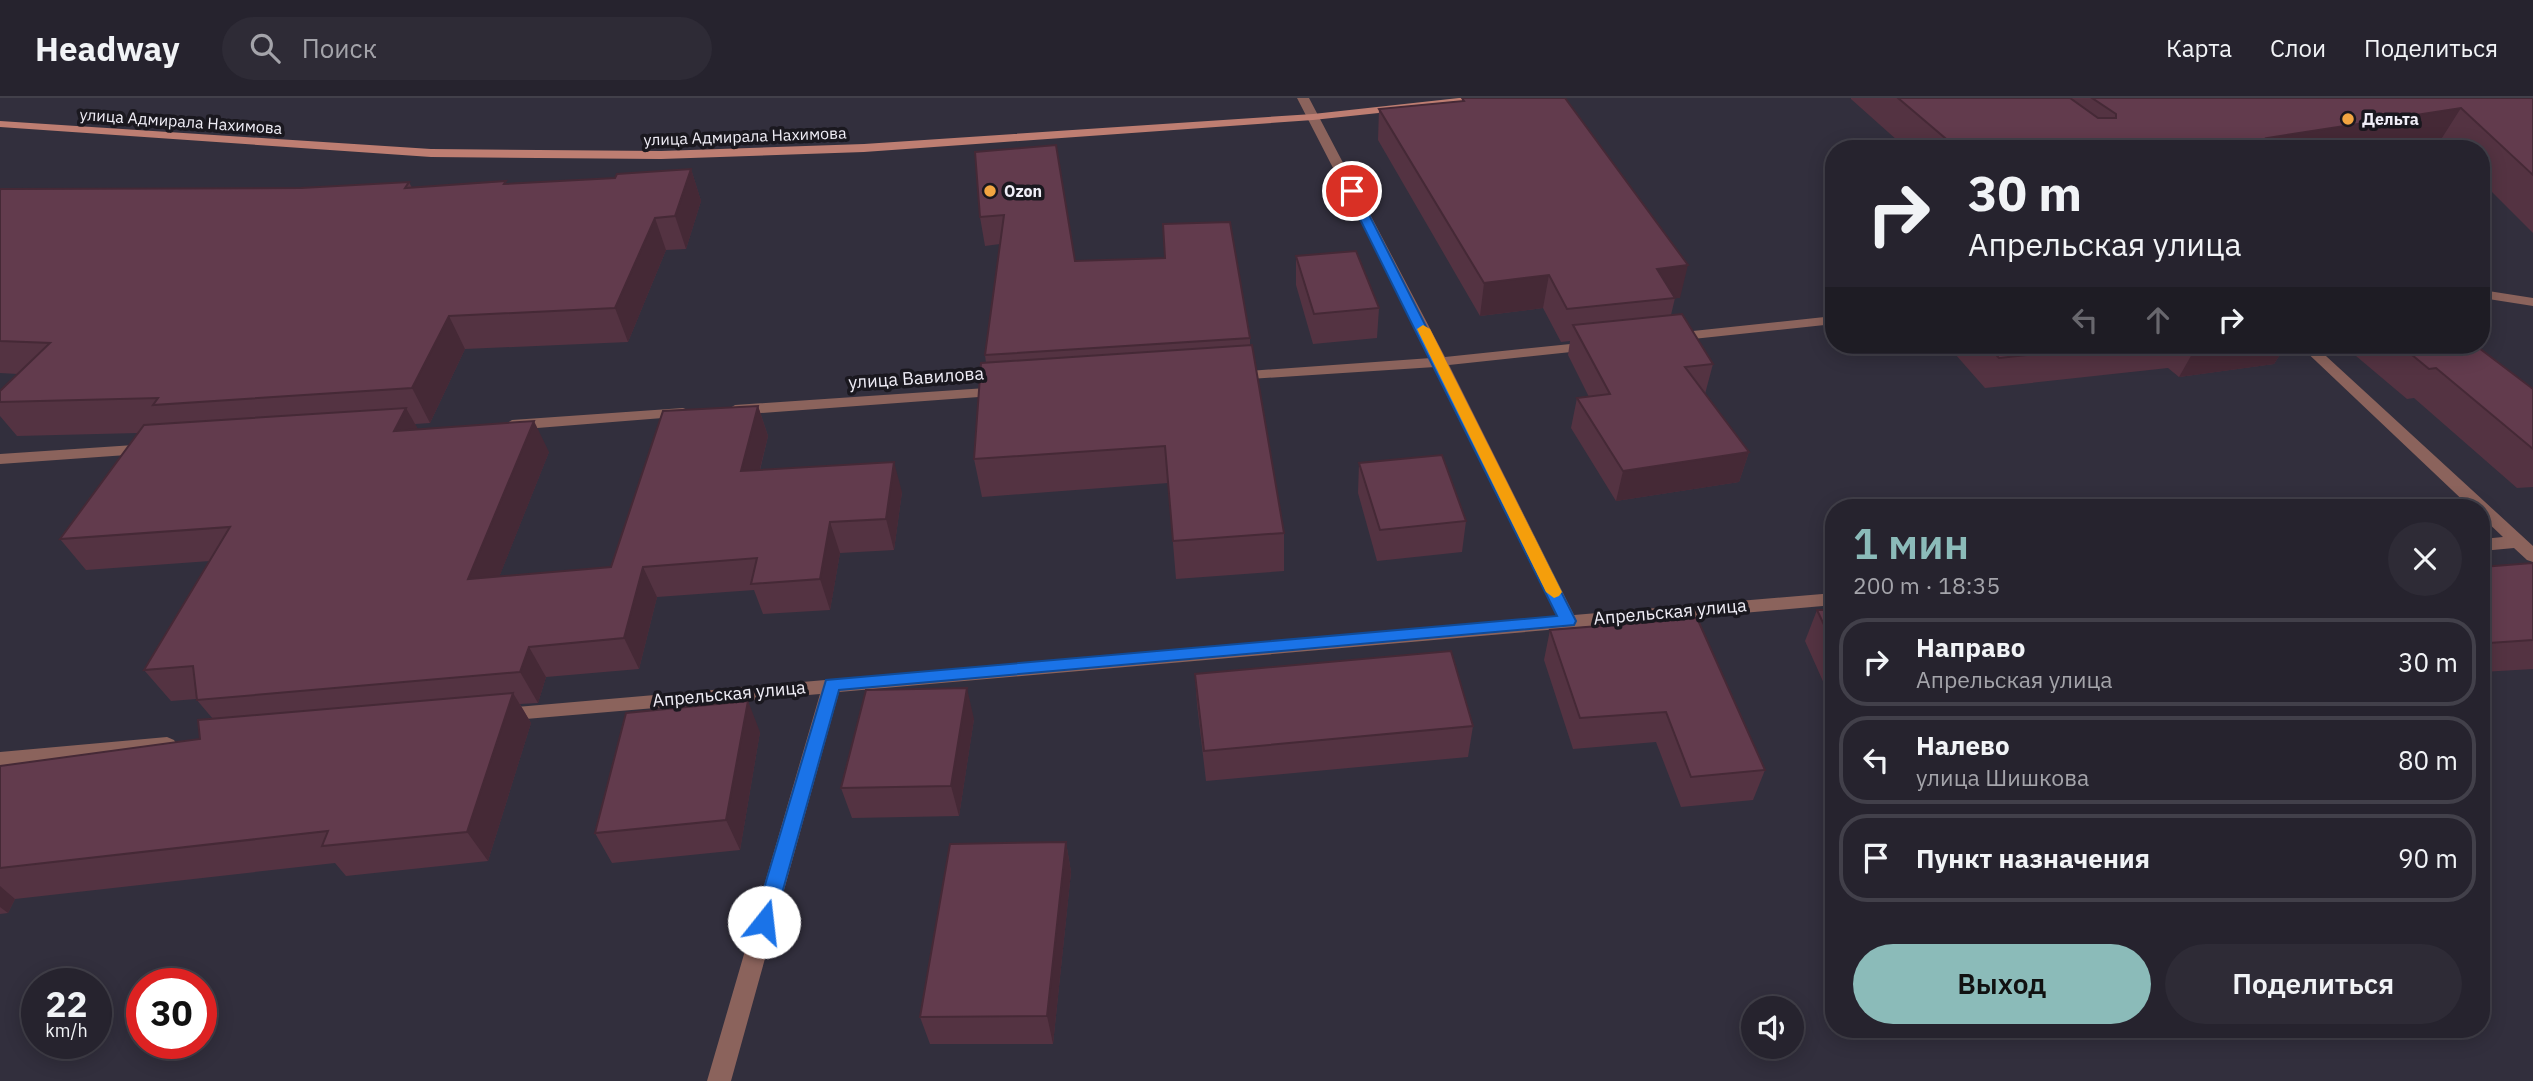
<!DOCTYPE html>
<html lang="ru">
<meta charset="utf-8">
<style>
body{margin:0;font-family:"IBM Plex Sans",sans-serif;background:#2e2b36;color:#f1f3f6;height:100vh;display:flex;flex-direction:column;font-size:26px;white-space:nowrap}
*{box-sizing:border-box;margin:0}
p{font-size:23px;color:#a4a4aa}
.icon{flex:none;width:38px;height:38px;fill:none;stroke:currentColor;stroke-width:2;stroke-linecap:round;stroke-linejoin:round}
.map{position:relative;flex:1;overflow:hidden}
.panel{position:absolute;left:1825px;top:401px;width:665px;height:539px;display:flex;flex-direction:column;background:#26232e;border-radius:28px;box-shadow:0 4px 18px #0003,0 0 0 2px #42404a}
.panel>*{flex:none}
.hud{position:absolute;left:1825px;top:42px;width:665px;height:214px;border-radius:28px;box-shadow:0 4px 18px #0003,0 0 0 2px #42404a;background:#26232e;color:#f1f3f6;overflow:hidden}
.fabs{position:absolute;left:1741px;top:898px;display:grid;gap:14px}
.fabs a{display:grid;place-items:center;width:63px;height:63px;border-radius:50%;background:#26232e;box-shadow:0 4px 18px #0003,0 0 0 2px #42404a;font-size:35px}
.speed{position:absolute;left:21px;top:870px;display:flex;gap:14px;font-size:35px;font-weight:700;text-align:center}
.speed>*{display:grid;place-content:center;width:91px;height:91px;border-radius:50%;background:#26232e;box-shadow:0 4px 18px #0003,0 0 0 2px #42404a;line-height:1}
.speed small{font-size:18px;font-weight:400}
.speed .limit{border:10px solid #d22;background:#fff;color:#111}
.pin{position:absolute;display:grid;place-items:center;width:60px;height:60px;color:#fff;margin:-30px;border:4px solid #fff;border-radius:50%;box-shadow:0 2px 7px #0007}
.me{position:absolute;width:77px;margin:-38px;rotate:16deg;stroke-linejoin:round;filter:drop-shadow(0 0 5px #0008)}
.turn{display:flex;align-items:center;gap:24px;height:147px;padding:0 28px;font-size:32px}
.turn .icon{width:91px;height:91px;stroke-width:2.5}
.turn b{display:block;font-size:49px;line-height:60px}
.lanes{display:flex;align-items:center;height:66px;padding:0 28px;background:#0003;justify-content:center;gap:35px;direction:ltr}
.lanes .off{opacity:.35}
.round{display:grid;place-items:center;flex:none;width:74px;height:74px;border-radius:37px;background:#2e2b36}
.headline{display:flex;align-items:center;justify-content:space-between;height:119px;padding:0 28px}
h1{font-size:42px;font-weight:600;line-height:52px;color:#8bbbb9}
.action{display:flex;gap:14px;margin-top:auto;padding:14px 28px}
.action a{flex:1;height:80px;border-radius:42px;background:#8bbbb9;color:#111;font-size:28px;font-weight:600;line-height:80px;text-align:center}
.action a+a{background:#2e2b36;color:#f1f3f6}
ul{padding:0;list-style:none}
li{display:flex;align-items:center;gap:21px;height:88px;margin:0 14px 10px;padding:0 14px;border:4px solid #42404a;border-radius:28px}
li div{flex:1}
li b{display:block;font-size:26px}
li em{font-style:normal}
header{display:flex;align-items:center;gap:42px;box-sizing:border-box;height:98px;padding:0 35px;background:#26232e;border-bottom:2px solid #42404a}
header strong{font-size:33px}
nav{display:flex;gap:38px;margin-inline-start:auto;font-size:24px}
.search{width:490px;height:63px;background:#2e2b36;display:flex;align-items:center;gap:18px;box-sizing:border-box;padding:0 24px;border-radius:38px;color:#a4a4aa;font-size:26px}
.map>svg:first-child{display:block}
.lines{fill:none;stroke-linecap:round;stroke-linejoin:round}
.street{fill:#8b635c;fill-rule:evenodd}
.secondary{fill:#be7e72;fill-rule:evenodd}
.wall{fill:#543342}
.shaded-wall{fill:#452936}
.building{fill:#623b4d;stroke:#452936;stroke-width:2}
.route{fill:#1a73e8;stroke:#114b97;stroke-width:2}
.slow{fill:#f59e0b}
.poi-dot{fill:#f2a541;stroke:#1a181f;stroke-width:2.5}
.labels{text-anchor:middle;stroke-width:7;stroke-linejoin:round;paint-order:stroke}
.far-poi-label{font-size:16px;font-weight:bold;fill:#f0eef7;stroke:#1a181f;text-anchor:start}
.far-street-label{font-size:16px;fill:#f0eef7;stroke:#1a181f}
.street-label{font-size:18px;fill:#f0eef7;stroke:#1a181f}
</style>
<header>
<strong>Headway</strong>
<div class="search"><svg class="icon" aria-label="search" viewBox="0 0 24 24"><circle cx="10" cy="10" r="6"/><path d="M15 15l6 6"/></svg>Поиск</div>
<nav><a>Карта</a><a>Слои</a><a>Поделиться</a></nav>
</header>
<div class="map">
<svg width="2533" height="983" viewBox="0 0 2533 983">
<rect width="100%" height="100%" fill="#322f3d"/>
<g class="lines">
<!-- street -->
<path class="street" d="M 1297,0 L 1309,0 L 1445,259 L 1590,244 L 1597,248 L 1590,252 L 1449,267 L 1574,517 L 1834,495 L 1834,507 L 839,594 L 731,983 L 707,983 L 820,596 L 502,623 L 495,621 L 492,616 L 495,611 L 1557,518 L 1435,269 L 1235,282 L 1228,278 L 1235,274 L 1431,260 Z
M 2482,192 L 2533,200 L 2533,208 L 2482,200 Z
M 1834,218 L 1834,226 L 1674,243 L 1667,239 L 1674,235 Z
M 2299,247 L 2314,247 L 2533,448 L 2533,464 L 2527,462 L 2514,450 L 2482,453 L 2482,441 L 2503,439 L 2482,419 L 2482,410 L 2471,410 Z
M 1001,289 L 1008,294 L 1006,297 L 735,317 L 727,312 L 735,307 Z
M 683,310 L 688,312 L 691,315 L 688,318 L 512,332 L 504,327 L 512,322 Z
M 149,346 L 157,351 L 155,355 L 0,366 L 0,356 Z
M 167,639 L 174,642 L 177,647 L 174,652 L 167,655 L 0,670 L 0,654 Z"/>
<!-- secondary -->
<path class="secondary" d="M 1459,0 L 1497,0 L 1491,3 L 1313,22 L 864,54 L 661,61 L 431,59 L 0,29 L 0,23 L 431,51 L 661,53 L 864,46 L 1313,16 Z"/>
</g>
<!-- wall -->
<path class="wall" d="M 1462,0 L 1680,200 L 1675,200 L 1671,217 L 1713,266 L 1705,296 L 1749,354 L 1739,384 L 1616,403 L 1571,330 L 1577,300 L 1589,299 L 1568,257 L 1570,243 L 1561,244 L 1543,210 L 1480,218 L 1378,42 L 1379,11 L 1462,3 Z
M 1851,0 L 2533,0 L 2533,135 L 2482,84 L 2482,51 L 2448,51 L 2440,43 L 2391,51 L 1907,51 L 1851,1 Z
M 975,54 L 1075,163 L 1250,240 L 1250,247 L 1284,435 L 1284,473 L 1176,481 L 1168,385 L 982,399 L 974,361 L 986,265 L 985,257 L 1000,146 L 985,148 L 980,119 Z
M 691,71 L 701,103 L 686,151 L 666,152 L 628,244 L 465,251 L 430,325 L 415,326 L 418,332 L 549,354 L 499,479 L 611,469 L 758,308 L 768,338 L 760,372 L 902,394 L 894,452 L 840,455 L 830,512 L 763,516 L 754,492 L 657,499 L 639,571 L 546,579 L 538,605 L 520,606 L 531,625 L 488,763 L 346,778 L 335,765 L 15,801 L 8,815 L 0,816 L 0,668 L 200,641 L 213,621 L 196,601 L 171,603 L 144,572 L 210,463 L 86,472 L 60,441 L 138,335 L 17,338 L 0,318 L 0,293 L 18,276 L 0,275 L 0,92 L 301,90 L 409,84 L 412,90 L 615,80 Z
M 1296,158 L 1379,210 L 1377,240 L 1313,246 L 1296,187 Z
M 1948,247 L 2286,247 L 2274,266 L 2179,279 L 2168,270 L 1985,290 L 1948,248 Z
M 2343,247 L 2475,247 L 2533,291 L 2533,389 L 2517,390 L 2414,300 L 2407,301 Z
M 1359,365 L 1466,423 L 1462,454 L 1377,463 L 1358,395 Z
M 2533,466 L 2533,571 L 2482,574 L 2482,469 Z
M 1817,512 L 1834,512 L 1834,608 L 1805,543 Z
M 1550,532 L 1765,672 L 1753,702 L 1681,709 L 1656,644 L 1573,651 L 1544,562 Z
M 1195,576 L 1473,628 L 1468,659 L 1206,683 L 1197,606 Z
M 974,621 L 959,718 L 852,720 L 841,690 Z
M 760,634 L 740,752 L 612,765 L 595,735 Z
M 1066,744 L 1071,774 L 1053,946 L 930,946 L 920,919 Z"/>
<!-- shaded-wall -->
<path class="shaded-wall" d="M 2461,10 L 2440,43 L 2391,51 L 2261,51 L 2267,40 Z
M 691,71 L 701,103 L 686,151 L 675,118 Z
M 655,120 L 666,152 L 628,244 L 615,210 Z
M 1688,167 L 1680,200 L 1675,200 L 1657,171 Z
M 1549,177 L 1543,210 L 1480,218 L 1484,185 Z
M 449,218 L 465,251 L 430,325 L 412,290 Z
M 2214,247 L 2286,247 L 2274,266 L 2179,279 L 2196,249 Z
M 758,308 L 768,338 L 752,403 L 741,373 Z
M 406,310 L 423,340 L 394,333 Z
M 534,323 L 549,354 L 486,512 L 468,481 Z
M 1749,354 L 1739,384 L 1616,403 L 1623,373 Z
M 894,364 L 902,394 L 894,452 L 886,421 Z
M 830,424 L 840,455 L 830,512 L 820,481 Z
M 643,469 L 657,499 L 639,571 L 624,540 Z
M 529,549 L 546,579 L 538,605 L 520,574 Z
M 967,590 L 974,621 L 959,718 L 951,688 Z
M 513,595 L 531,625 L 488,763 L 467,734 Z
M 748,603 L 760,634 L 740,752 L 726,722 Z
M 1066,744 L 1071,774 L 1053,946 L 1047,918 Z
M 0,788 L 15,801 L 8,815 L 0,809 Z"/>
<!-- building -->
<path class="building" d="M 1462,0 L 1565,0 L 1688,167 L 1657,171 L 1675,200 L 1567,211 L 1549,177 L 1484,185 L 1379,11 L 1464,3 Z
M 1898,0 L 2070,0 L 2098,20 L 2116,20 L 2116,16 L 2092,0 L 2533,0 L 2533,77 L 2461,10 L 2267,40 L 2283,51 L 1958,51 Z
M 1056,47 L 1075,163 L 1165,160 L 1163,126 L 1230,124 L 1250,240 L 985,257 L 1004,117 L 980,119 L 975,54 Z
M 691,71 L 675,118 L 655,120 L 615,210 L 449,218 L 412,290 L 153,307 L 158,300 L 0,304 L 0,293 L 50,245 L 0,243 L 0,92 L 1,91 L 301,90 L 409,84 L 405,90 L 506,83 L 504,86 L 615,80 L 617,76 Z
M 1356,153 L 1379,210 L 1314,216 L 1296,158 Z
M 1682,216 L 1713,266 L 1685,269 L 1749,354 L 1623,373 L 1577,300 L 1610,296 L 1573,227 Z
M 1252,247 L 1284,435 L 1173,443 L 1165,348 L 974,361 L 981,265 Z
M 1987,247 L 2121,247 L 1999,260 Z
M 2193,247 L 2214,247 L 2196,249 Z
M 2400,247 L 2475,247 L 2533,291 L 2533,351 L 2436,270 L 2429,271 Z
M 758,308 L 741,373 L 894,364 L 886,421 L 830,424 L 820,481 L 751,486 L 757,460 L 643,469 L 624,540 L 529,549 L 520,574 L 197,602 L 193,568 L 144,572 L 230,429 L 60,441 L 144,327 L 406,310 L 394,333 L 534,323 L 468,481 L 611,469 L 663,313 Z
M 1442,357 L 1466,423 L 1380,432 L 1359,365 Z
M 2532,465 L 2533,466 L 2533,542 L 2489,545 L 2482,537 L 2482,469 Z
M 1817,512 L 1834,512 L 1834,548 Z
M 1697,520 L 1765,672 L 1691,679 L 1666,614 L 1580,620 L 1550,532 Z
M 1451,553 L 1473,628 L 1204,653 L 1195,576 Z
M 967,590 L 951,688 L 841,690 L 866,592 Z
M 513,595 L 467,734 L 322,748 L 328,733 L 0,770 L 0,668 L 200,641 L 198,622 Z
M 748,603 L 726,722 L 595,735 L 626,615 Z
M 1066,744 L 1047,918 L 920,919 L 950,746 Z"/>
<!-- route -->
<path class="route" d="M 1348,90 L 1357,93 L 1576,523 L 1574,527 L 839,592 L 774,824 L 771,831 L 764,833 L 757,831 L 754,824 L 826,582 L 1557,518 L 1346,93 Z"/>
<!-- slow -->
<path class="slow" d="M 1423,227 L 1430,231 L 1562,494 L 1559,498 L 1554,500 L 1546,494 L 1417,231 Z"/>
<!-- markers -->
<g class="poi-dot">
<circle cx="2348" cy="21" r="7"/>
<circle cx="990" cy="93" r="7"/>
</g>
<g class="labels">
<!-- far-poi labels -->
<g class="far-poi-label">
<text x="2362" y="27">Дельта</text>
<text x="1004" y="99">Ozon</text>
</g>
<!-- far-street labels -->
<g class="far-street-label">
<text transform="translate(181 23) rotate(4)" y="6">улица Адмирала Нахимова</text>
<text transform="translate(745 38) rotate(-2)" y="6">улица Адмирала Нахимова</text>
</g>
<!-- street labels -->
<g class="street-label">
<text transform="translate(916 280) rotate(-4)" y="6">улица Вавилова</text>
<text transform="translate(1670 514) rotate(-5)" y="6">Апрельская улица</text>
<text transform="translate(729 596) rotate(-5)" y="6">Апрельская улица</text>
</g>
</g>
</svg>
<div class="fabs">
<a><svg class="icon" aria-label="sound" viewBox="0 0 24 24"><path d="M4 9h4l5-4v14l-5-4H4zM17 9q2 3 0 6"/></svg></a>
</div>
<div class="speed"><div>22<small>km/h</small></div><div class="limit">30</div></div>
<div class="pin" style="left:1352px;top:93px;background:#d93025"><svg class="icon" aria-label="arrive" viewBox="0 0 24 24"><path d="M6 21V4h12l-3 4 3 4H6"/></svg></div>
<svg class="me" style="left:764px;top:824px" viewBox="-20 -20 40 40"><circle r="19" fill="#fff"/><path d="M0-13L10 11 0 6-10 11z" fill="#1a73e8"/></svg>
<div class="hud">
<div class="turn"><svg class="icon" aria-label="right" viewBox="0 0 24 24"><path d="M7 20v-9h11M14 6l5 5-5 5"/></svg><div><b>30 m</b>Апрельская улица</div></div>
<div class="lanes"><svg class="icon off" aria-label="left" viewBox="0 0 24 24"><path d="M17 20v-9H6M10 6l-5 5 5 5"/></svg><svg class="icon off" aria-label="ahead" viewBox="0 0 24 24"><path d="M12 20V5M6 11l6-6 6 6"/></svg><svg class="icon" aria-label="right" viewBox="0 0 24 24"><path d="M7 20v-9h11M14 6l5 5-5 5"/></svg></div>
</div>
<section class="panel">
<div class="headline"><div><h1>1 мин</h1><p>200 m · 18:35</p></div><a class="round"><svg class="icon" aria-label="close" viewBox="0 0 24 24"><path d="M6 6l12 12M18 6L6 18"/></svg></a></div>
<ul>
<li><svg class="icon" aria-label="right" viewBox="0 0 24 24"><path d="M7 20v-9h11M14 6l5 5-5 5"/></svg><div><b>Направо</b><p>Апрельская улица</p></div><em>30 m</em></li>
<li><svg class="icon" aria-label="left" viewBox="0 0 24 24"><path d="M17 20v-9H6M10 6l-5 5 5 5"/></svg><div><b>Налево</b><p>улица Шишкова</p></div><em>80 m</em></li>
<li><svg class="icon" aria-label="arrive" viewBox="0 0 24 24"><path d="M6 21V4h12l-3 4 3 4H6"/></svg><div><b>Пункт назначения</b></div><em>90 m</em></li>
</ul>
<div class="action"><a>Выход</a><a>Поделиться</a></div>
</section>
</div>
